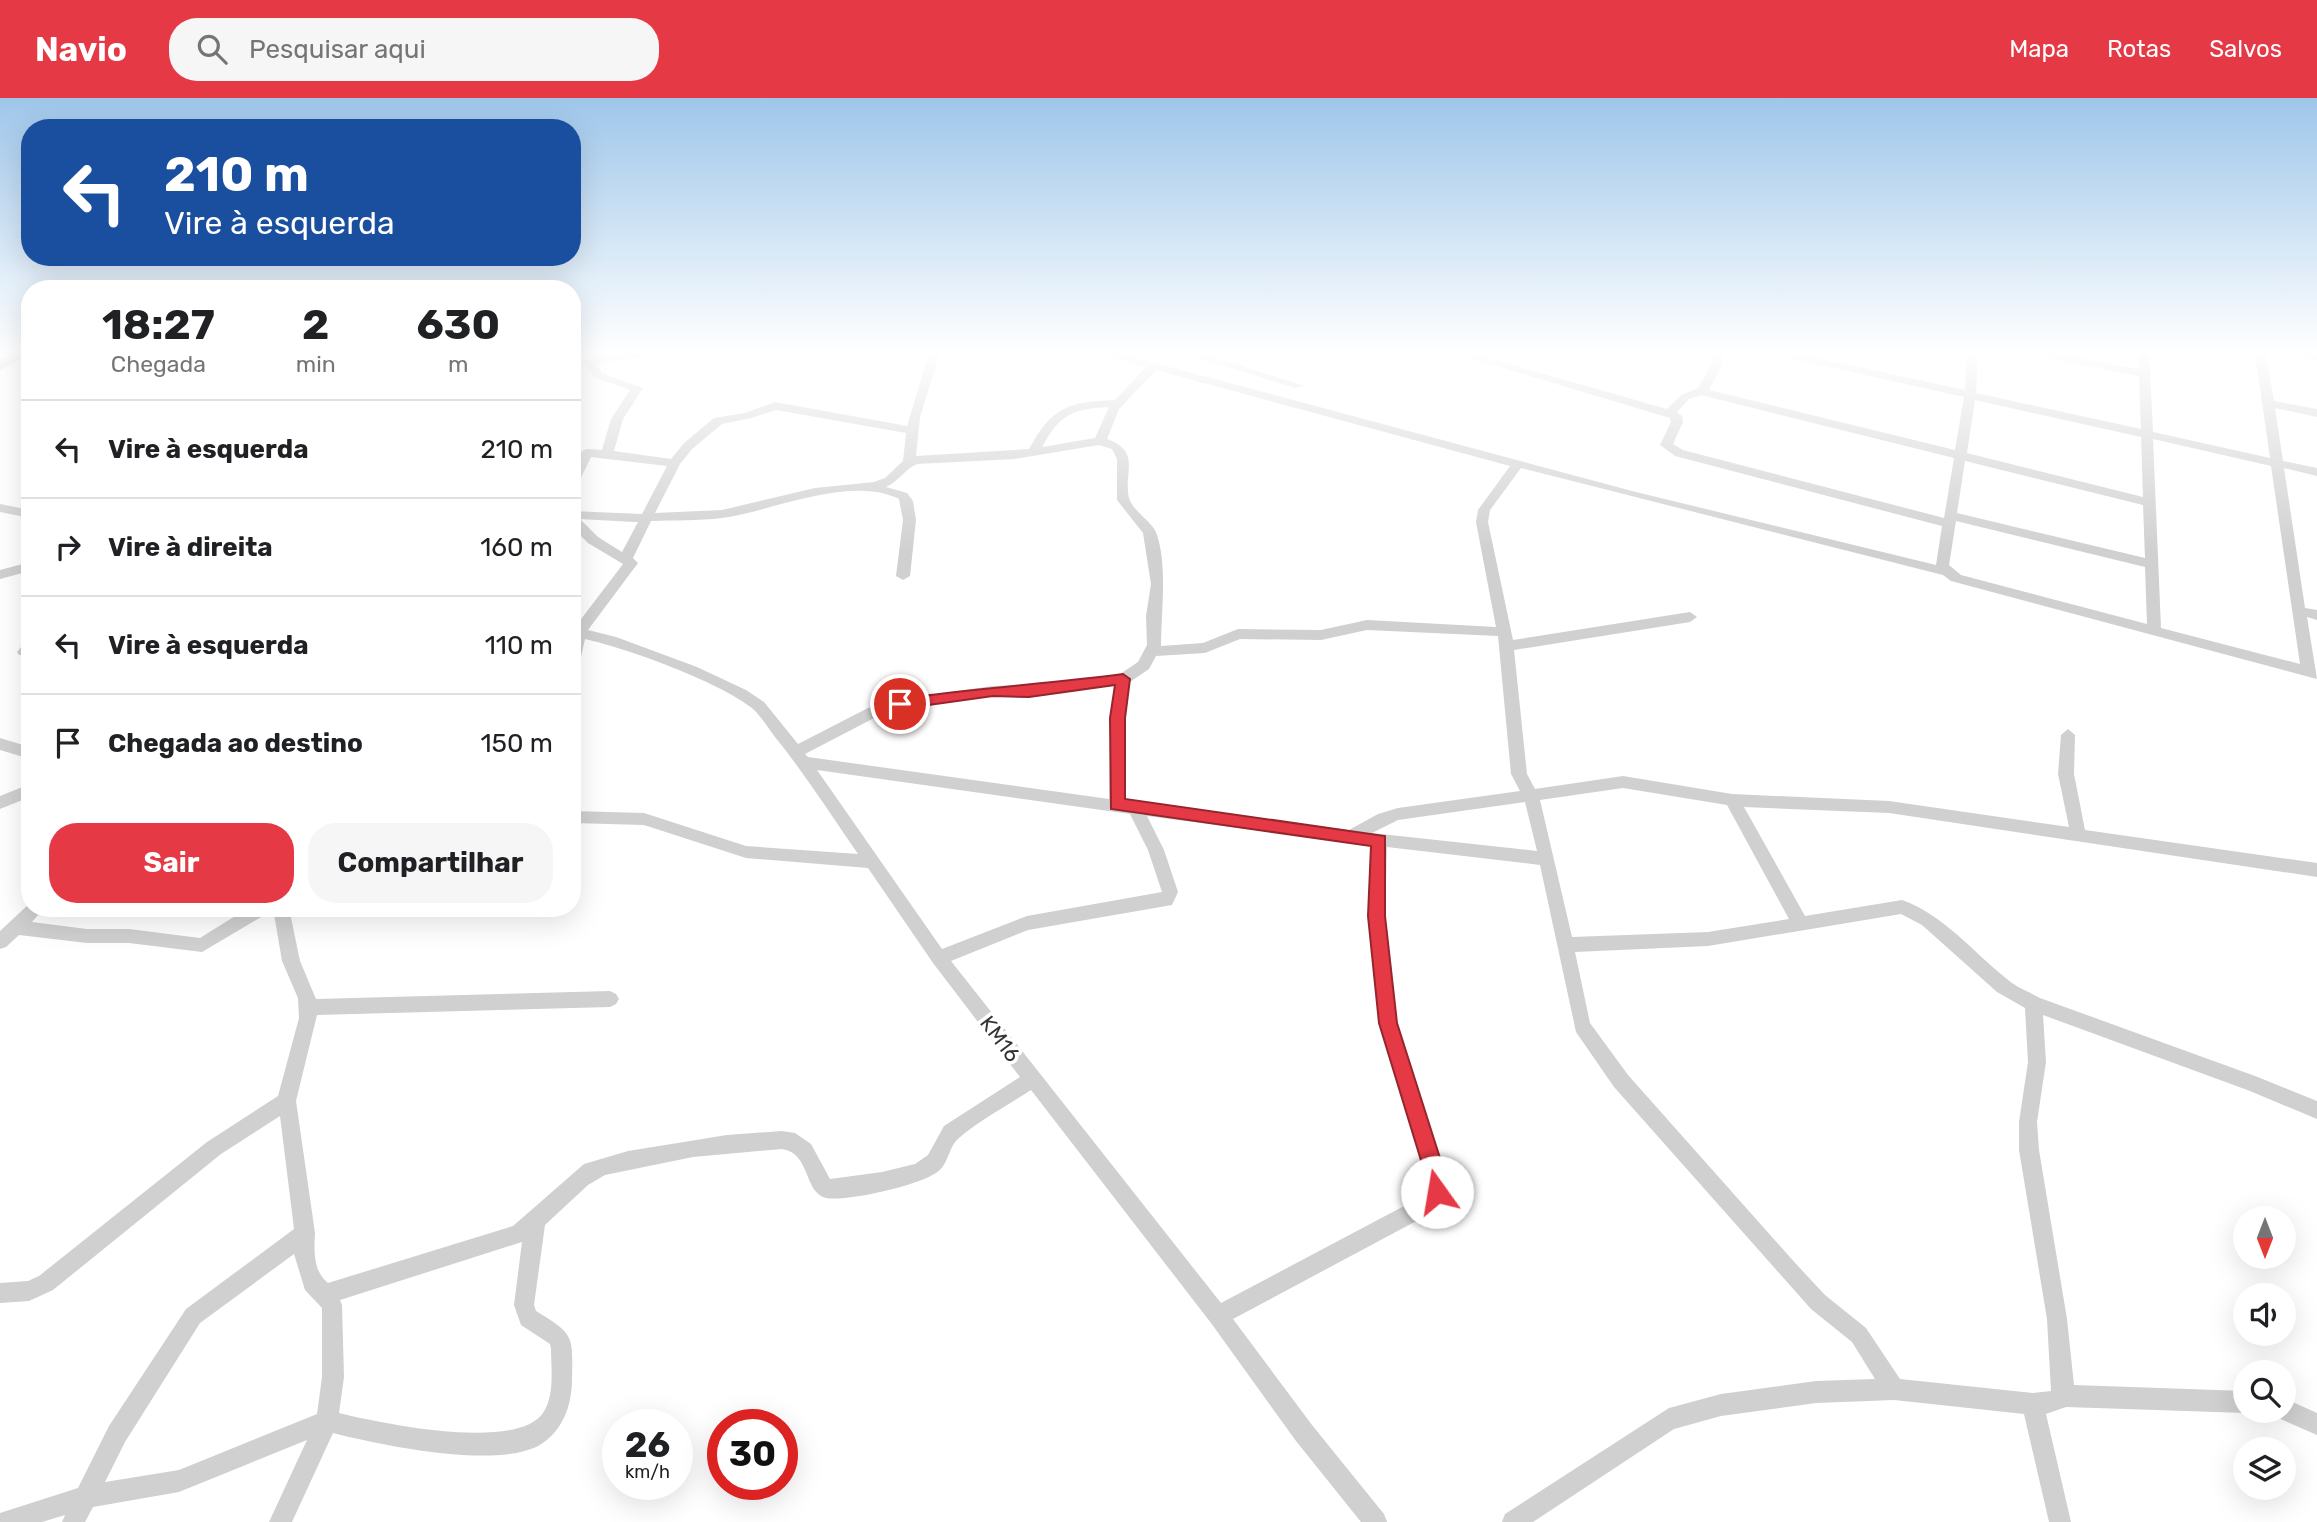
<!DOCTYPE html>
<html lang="pt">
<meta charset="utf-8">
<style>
body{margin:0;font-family:Rubik,sans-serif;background:#f6f6f6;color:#202124;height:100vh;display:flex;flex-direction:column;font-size:26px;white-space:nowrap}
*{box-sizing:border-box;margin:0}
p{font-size:23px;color:#757577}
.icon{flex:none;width:38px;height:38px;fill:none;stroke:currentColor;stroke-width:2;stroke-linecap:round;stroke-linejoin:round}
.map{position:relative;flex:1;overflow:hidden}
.sheet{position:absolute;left:21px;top:182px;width:560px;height:637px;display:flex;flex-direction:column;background:#fff;border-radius:28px;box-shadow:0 7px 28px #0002}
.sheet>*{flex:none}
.top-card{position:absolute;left:21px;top:21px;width:560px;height:147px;border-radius:28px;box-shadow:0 7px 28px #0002;background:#1a4fa0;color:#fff;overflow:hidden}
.needle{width:46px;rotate:180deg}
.controls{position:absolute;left:2233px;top:1108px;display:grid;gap:14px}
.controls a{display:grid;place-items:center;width:63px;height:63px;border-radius:50%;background:#fff;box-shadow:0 7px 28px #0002;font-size:35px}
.speed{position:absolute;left:602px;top:1311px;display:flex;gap:14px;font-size:35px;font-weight:700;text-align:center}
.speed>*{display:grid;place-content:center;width:91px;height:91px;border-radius:50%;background:#fff;box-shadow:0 7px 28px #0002;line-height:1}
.speed small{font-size:18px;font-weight:400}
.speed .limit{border:10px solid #d22;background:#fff;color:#111}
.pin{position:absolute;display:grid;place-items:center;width:60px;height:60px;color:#fff;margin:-30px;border:4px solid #fff;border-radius:50%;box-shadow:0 2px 7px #0007}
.me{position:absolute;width:77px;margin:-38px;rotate:347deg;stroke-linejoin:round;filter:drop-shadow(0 0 5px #0008)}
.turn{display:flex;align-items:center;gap:24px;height:147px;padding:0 28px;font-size:32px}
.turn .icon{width:91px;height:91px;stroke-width:2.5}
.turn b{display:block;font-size:49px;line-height:60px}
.eta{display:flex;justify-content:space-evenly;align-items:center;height:119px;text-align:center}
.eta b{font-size:42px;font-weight:700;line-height:49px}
.primary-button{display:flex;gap:14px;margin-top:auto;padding:14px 28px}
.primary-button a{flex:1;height:80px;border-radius:28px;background:#e63946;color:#fff;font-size:28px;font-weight:700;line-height:80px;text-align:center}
.primary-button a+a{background:#f6f6f6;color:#202124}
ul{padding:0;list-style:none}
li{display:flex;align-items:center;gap:21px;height:98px;padding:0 28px;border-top:2px solid #e0e0e0}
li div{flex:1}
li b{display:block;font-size:26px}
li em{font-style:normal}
header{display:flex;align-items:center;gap:42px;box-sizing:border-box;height:98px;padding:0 35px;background:#e63946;color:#fff}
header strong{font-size:33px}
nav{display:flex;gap:38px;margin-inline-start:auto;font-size:24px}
.search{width:490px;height:63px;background:#f6f6f6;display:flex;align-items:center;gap:18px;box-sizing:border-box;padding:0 24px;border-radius:28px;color:#757577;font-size:26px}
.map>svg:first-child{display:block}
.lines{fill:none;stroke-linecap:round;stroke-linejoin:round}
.minor{fill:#d0d0d0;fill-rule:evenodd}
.major{fill:#ababab;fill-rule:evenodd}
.route{fill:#e63946;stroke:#96252e;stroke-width:2}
.labels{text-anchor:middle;stroke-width:7;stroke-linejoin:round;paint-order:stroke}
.street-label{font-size:21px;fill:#333;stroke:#fff}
</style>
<header>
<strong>Navio</strong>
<div class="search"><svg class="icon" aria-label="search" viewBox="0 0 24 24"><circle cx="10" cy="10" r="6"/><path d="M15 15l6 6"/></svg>Pesquisar aqui</div>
<nav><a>Mapa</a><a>Rotas</a><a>Salvos</a></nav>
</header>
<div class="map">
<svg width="2317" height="1424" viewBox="0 0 2317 1424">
<rect width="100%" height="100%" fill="#fff"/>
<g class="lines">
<!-- minor -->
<path class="minor" d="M 627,255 L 654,255 L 648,258 L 597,266 L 602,275 L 643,290 L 623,321 L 614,353 L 671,361 L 684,345 L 714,320 L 745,315 L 775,304 L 907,328 L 929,255 L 940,255 L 920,319 L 916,358 L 1029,351 C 1052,308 1069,304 1115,302 L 1146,269 L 1100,255 L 1118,255 L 1632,393 L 1936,467 L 1942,428 L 1675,358 L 1660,347 L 1671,324 L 1670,320 L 1453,255 L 1471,255 L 1667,311 L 1681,297 L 1698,290 L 1712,265 L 1715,255 L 1725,255 L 1723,265 L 1709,292 L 1955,352 L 1964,299 L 1780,258 L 1774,255 L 1795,255 L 1965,292 L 1967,255 L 1978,255 L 1976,295 L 2141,331 L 2139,278 L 2037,258 L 2031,255 L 2054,255 L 2139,271 L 2138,255 L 2149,255 L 2153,334 L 2270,360 L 2255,255 L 2266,255 L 2274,303 L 2317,311 L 2317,319 L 2275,310 L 2283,363 L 2317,370 L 2317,378 L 2284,370 L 2305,510 L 2317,512 L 2317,522 L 2307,519 L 2317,581 L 1951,483 L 1943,477 L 1521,370 L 1490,412 L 1488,424 L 1513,542 L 1690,514 L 1697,519 L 1690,524 L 1514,552 L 1527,676 L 1535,691 L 1623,678 L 1732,696 L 1889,703 L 2069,729 L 2058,676 L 2061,637 L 2068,631 L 2075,637 L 2074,676 L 2085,732 L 2317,765 L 2317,779 L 1889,715 L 1744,709 L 1805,818 L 1902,802 C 1944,817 1973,854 2007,881 C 2016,889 2029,894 2040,900 L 2255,978 L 2317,1003 L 2317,1021 L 2250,993 L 2043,917 L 2046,964 L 2037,1024 L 2039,1052 L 2067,1221 L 2074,1287 L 2245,1293 L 2245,1312 L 2251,1312 L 2245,1315 L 2066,1309 L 2046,1316 L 2071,1424 L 2049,1424 L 2024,1316 L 1894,1302 L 1816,1305 L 1721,1318 L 1674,1331 L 1533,1424 L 1502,1424 L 1505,1416 L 1669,1310 L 1721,1296 L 1816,1283 L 1875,1281 L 1852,1244 L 1811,1211 L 1614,989 L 1576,934 L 1540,767 L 1387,749 L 1385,818 L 1397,925 L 1447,1082 L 1447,1094 L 1435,1113 L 1233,1221 L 1312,1327 L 1384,1416 L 1387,1424 L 1361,1424 L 1296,1343 L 1211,1225 L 1031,992 C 1007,1008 980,1022 959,1040 C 949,1048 949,1063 940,1072 C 924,1087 846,1104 826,1100 C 803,1094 811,1055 782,1051 L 693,1059 L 605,1077 L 588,1087 L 545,1127 L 534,1207 L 536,1213 C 574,1236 573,1237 572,1281 C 572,1307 563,1334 538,1348 C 493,1371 381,1347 333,1335 L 292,1424 L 269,1424 L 307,1342 L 179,1394 L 93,1409 L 85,1424 L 62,1424 L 65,1417 L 42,1424 L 0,1424 L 0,1415 L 78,1390 L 109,1328 L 186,1211 L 294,1131 L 280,1018 L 221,1056 L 53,1192 L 29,1203 L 0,1205 L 0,1185 L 28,1183 L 39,1178 L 207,1044 L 278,998 L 299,920 L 298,900 L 282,863 L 273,810 L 289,810 L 300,863 L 316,901 L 610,893 L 616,896 L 619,901 L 616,906 L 610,909 L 317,917 L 296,1003 L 315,1135 C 314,1153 313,1173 328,1185 L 513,1128 L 584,1066 L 628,1053 L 727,1037 L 782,1033 L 795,1035 L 811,1046 L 830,1081 L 882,1074 L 915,1066 L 928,1057 L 944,1028 L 1020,979 L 933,865 L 868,770 L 746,760 L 644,727 L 572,725 L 572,713 L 644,715 L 746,748 L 858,756 C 831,717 805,676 775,639 C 768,630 761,618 752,610 C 717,583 629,551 585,541 L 579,568 L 572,573 L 572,528 L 575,529 L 623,466 L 588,445 L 572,429 L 572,413 L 642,416 L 667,368 L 591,359 L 578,386 L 572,390 C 572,379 573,357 584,352 C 589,350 597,352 602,352 L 611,321 L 630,292 L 594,279 L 587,268 L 572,270 L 572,264 ZM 1156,272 L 1510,368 L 1478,412 L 1476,424 L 1496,529 L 1367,522 L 1321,532 L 1238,531 L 1203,545 L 1161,548 C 1161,514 1168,466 1156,434 C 1150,422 1133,413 1129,400 C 1123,373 1142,354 1107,341 L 1119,311 ZM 1701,297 L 1954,360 L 1944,420 L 1683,352 L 1673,346 L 1683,324 L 1682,318 L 1677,314 L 1689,301 ZM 1975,302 L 2141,339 L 2143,399 L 1967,355 ZM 1109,309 L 1095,340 L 1042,349 C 1060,316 1073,311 1109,309 ZM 776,312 L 906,335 L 903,363 L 885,380 L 874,384 L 815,390 L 722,412 L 655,415 L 680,366 L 692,351 L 722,326 L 751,320 ZM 2153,341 L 2271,368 L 2300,566 L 2161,530 ZM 1099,347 L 1112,351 L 1117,361 L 1117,402 L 1143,435 L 1151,486 L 1146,518 L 1147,547 L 1138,564 L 1120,576 L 1054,586 L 993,588 L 900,601 L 868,610 L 798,646 L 764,604 L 746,592 L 697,569 L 616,539 L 588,532 L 638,465 L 633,460 L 651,423 C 674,422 699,423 722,420 C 773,413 849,377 899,401 L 903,422 L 896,478 L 903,482 L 910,478 L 916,422 L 913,403 L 907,395 L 886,389 C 898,384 905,371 917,366 L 1014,361 ZM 1965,363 L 2143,407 L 2145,460 L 1957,415 ZM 580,421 L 634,424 L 638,424 L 622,454 L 598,439 ZM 1956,423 L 2145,469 L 2147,526 L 1961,477 L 1949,467 ZM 1367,532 L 1498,538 L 1511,676 L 1520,693 L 1398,710 L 1378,716 L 1349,732 L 1125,703 L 1124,620 L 1130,584 L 1149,571 L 1156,558 L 1205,555 L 1240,541 L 1321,542 ZM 1115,587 L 1110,620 L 1109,701 L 808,659 L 805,656 L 878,618 L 900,611 L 993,598 L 1054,596 ZM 817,672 L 1130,716 L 1148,752 L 1162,794 L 1027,818 L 942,851 ZM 1623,690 L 1727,707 L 1789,821 L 1708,834 L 1572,839 L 1540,702 ZM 1525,704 L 1537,753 L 1372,735 L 1398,722 ZM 1147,718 L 1371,747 L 1369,818 L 1379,925 L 1427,1082 L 1427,1091 L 1421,1099 L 1221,1205 L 951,863 L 1028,832 L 1172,807 L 1178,794 L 1164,752 ZM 1901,816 L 1922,827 L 1997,894 L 2025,910 L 2028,964 L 2019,1024 L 2019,1052 L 2047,1221 L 2051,1293 L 2033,1295 L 1900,1281 L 1866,1230 L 1825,1197 L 1797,1167 L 1628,977 L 1590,925 L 1575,854 L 1708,848 ZM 522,1144 L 514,1207 L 521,1227 L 550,1246 L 551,1251 C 551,1271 555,1297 543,1315 C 516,1354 380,1325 339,1315 L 344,1279 L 342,1207 L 340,1202 ZM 294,1156 L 305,1192 L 322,1210 L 322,1279 L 317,1316 L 179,1372 L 105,1384 L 125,1344 L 200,1225 Z
M 1183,255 L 1200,255 L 1305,288 L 1295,290 Z
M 2285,255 L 2317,257 L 2317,263 L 2287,257 Z
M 0,406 L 30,412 L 30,420 L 0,414 Z
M 30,464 L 30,473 L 0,481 L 0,472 Z
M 30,542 L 30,557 L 19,557 L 17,554 L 25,544 Z
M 0,640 L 30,649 L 30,661 L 0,652 Z
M 30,686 L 30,699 L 0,711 L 0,698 Z
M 30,805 L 30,810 L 44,810 L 32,824 L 87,831 L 129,831 L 200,840 L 248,810 L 270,810 L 268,815 L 202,854 L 129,845 L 87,845 L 19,837 L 6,849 L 0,851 L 0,833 Z
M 2284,1300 L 2317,1315 L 2317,1337 L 2276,1319 L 2274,1312 L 2284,1312 Z"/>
<!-- major -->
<path class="major" d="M 13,255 L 30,255 L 30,257 L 0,272 L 0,261 Z"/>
</g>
<!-- sky -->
<linearGradient id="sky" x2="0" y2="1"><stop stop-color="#9ec6ea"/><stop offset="0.56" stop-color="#fff"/><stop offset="1" stop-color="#fff" stop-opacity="0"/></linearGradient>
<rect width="2317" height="454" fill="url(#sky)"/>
<!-- route -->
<path class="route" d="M 1123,576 L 1130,581 L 1125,620 L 1125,701 L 1385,738 L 1385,818 L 1397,925 L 1447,1082 L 1444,1101 L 1437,1104 L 1430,1101 L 1427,1082 L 1379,925 L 1368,818 L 1371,748 L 1111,711 L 1110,620 L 1115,587 L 1029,599 L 993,598 L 900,611 L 892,606 L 900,601 C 974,590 1048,586 1123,576 Z"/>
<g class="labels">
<!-- street labels -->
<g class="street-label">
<text transform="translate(1000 941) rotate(53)" y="7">KM16</text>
</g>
</g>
</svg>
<div class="controls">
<a><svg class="needle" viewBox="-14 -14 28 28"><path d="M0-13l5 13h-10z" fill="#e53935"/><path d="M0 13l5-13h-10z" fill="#757577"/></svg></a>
<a><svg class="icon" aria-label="sound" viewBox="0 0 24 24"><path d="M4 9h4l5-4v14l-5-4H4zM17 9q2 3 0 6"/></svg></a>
<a><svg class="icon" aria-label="search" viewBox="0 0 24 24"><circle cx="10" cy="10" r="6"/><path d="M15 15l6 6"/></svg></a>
<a><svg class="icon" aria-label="layers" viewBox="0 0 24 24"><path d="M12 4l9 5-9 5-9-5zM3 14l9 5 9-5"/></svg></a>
</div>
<div class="speed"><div>26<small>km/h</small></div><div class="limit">30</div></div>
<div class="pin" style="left:900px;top:606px;background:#d93025"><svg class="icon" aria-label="arrive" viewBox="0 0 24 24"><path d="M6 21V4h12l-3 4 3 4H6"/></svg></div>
<svg class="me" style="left:1437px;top:1094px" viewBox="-20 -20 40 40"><circle r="19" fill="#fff"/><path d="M0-13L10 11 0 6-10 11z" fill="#e63946"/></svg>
<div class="top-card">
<div class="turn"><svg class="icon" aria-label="left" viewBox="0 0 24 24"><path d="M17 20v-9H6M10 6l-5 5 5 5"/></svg><div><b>210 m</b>Vire à esquerda</div></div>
</div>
<section class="sheet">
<div class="eta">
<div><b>18:27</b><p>Chegada</p></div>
<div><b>2</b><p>min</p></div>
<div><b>630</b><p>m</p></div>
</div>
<ul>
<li><svg class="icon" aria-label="left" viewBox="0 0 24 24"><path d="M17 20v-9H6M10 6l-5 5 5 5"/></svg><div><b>Vire à esquerda</b></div><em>210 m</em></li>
<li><svg class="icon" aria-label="right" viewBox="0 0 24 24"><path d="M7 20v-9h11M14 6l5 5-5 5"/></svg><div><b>Vire à direita</b></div><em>160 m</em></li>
<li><svg class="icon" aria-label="left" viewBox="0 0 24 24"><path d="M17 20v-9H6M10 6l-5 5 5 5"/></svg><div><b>Vire à esquerda</b></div><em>110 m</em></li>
<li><svg class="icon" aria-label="arrive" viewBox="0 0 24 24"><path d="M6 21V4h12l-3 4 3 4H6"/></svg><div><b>Chegada ao destino</b></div><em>150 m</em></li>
</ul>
<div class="primary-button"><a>Sair</a><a>Compartilhar</a></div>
</section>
</div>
